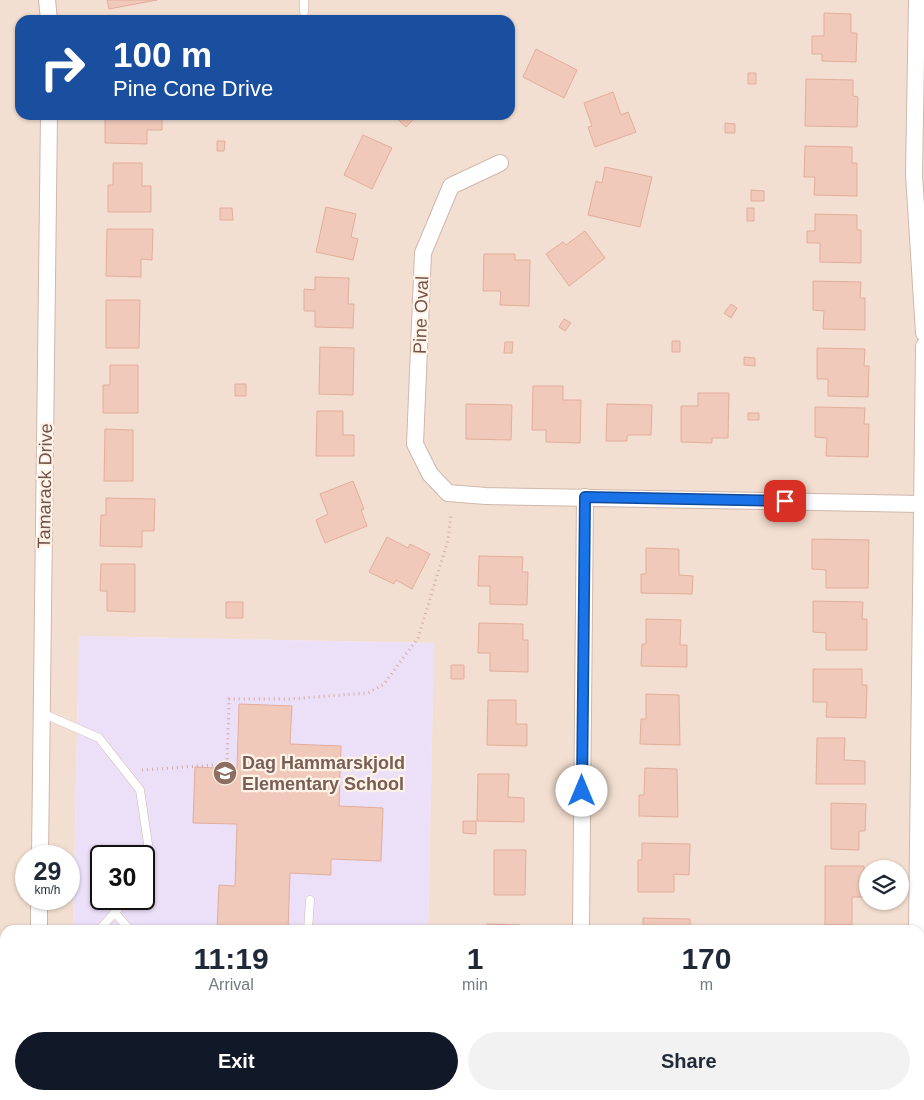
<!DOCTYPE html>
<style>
body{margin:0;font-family:Helvetica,sans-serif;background:#f2f2f3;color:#1f2937;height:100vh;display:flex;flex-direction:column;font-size:19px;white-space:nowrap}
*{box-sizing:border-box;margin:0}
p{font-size:16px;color:#747a83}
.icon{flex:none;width:28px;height:28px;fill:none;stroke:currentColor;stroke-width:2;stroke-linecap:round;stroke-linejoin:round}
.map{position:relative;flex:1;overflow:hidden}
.panel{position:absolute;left:0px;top:925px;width:925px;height:175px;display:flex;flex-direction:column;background:#fff;border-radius:15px 15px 0 0;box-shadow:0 1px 4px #0004}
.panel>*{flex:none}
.top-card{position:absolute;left:15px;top:15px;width:500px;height:105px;border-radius:15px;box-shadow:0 1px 4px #0004;background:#1a4fa0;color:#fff;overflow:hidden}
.controls{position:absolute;left:859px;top:860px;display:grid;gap:10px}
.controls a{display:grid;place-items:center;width:50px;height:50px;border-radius:50%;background:#fff;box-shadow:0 1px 4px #0004;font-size:25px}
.speed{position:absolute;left:15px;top:845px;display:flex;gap:10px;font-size:25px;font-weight:700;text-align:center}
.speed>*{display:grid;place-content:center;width:65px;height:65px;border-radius:50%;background:#fff;box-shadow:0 1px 4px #0004;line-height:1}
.speed small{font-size:12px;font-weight:400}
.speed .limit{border:2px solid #111;border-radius:8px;background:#fff;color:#111}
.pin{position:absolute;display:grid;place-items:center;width:42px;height:42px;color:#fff;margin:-21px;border-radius:10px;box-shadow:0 2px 8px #0006}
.me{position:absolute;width:55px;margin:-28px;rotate:0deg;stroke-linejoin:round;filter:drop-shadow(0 0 4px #0008)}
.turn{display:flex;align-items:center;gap:18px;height:105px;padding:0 15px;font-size:22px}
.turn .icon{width:65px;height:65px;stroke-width:2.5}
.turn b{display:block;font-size:35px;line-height:42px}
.eta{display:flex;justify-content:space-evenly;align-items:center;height:85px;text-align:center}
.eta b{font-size:30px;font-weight:800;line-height:35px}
.primary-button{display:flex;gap:10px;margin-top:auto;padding:10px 15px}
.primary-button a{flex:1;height:58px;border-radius:30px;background:#111827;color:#fff;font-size:20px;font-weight:800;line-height:58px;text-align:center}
.primary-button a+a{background:#f2f2f3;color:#1f2937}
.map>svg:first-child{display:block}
.residential{fill:#f3dfd1;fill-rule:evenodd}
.education{fill:#ecdff8;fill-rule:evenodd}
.building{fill:#f0c9ba;stroke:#e3ad9b}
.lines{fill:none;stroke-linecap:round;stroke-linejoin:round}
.service-casing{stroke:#cfb7ac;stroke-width:9}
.minor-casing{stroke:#cfb7ac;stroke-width:18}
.path{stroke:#d5ac9e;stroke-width:3;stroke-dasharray:1 4;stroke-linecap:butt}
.service{stroke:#fff;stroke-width:8}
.minor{stroke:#fff;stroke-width:16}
.route-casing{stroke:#114b97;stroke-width:12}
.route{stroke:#1a73e8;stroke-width:9}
.labels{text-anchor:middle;stroke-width:4.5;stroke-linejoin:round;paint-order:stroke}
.street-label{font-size:18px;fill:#735349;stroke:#fff3e8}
.education-label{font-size:18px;font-weight:bold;fill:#785e54;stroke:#fff3e8;text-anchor:start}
</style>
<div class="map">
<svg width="924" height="1100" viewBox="0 0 924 1100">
<rect width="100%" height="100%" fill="#fceee2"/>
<!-- residential -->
<path class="residential" d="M 0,0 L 924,0 L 924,1100 L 424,1100 L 424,1095 L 920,1095 L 920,930 L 428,930 L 434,643 L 79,636 L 73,930 L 5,930 L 5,1095 L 69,1095 L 69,1100 L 0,1100 ZM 20,20 L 510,20 L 510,115 L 20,115 ZM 26,856 L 69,856 L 69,899 L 26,899 ZM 868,869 L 900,869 L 900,901 L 868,901 Z"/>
<!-- education -->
<path class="education" d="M 79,636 L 434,643 L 428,930 L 73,930 ZM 101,856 L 144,856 L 144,899 L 101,899 Z
M 69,1095 L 424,1095 L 424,1100 L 69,1100 Z"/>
<!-- building -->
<path class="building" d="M 107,0 L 157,0 L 109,9 Z
M 824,13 L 851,14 L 851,33 L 857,33 L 856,62 L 822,61 L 822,54 L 812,54 L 812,36 L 824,36 Z
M 536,49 L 577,70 L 564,98 L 523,77 Z
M 748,73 L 756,73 L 756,84 L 748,84 Z
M 806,79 L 853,80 L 853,96 L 858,97 L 857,127 L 805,126 Z
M 613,92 L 621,115 L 628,112 L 636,132 L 595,147 L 588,127 L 592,126 L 584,103 Z
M 162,115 L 162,130 L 147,130 L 147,144 L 105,143 L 105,116 Z
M 393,115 L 418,115 L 406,127 Z
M 725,123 L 735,124 L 735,133 L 725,133 Z
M 363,135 L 392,148 L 372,189 L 344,175 Z
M 217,141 L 225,141 L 224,151 L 217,151 Z
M 805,146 L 852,147 L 852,163 L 857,163 L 857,196 L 814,195 L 815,177 L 804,177 Z
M 113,163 L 142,163 L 142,186 L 151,186 L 151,212 L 108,212 L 108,185 L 113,185 Z
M 605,167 L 652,177 L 640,227 L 588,215 L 596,181 L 602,183 Z
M 751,190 L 764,191 L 764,201 L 751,201 Z
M 326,207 L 356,214 L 351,237 L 358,239 L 353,260 L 316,252 Z
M 220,208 L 232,208 L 233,220 L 220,220 Z
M 747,208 L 754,208 L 754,221 L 747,221 Z
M 815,214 L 857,215 L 857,230 L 861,230 L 861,263 L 820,262 L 820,243 L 807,243 L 807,231 L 815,231 Z
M 107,229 L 153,229 L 152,260 L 141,259 L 141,277 L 106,276 Z
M 585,231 L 605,258 L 569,286 L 546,254 L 563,242 L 566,245 Z
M 484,254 L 515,254 L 515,260 L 530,260 L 529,306 L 500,305 L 501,291 L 483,291 Z
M 315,277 L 349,278 L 348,304 L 354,304 L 353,328 L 315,327 L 315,311 L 304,311 L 304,289 L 315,290 Z
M 813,281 L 861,282 L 860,298 L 865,298 L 865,330 L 823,329 L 824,311 L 813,310 Z
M 106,300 L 140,300 L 139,348 L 106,348 Z
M 731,304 L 737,308 L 731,318 L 724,313 Z
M 564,319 L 571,323 L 565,331 L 559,327 Z
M 672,341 L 680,341 L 680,352 L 672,352 Z
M 505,342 L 513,342 L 512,353 L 504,353 Z
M 320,347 L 354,348 L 353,395 L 319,394 Z
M 817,348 L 865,349 L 864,366 L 869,366 L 868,397 L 828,396 L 828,379 L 817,379 Z
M 744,357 L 755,358 L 755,366 L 744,365 Z
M 110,365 L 138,365 L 138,413 L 103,413 L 103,385 L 110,385 Z
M 235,384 L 246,384 L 246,396 L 235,396 Z
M 533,386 L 563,386 L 563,400 L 581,400 L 580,443 L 546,442 L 546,430 L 532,430 Z
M 698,393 L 729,393 L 728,438 L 712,438 L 712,443 L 681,442 L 681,406 L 698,406 Z
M 466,404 L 512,405 L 511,440 L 466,439 Z
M 607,404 L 652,405 L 651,435 L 627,435 L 627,441 L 606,441 Z
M 815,407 L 865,408 L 864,424 L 869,424 L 868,457 L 826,456 L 827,438 L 815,437 Z
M 317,411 L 343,411 L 343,435 L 354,435 L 354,456 L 316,456 Z
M 748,413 L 759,413 L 759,420 L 748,420 Z
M 105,429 L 133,430 L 133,481 L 104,481 Z
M 353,481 L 364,509 L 361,510 L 367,526 L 325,543 L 316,520 L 328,514 L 320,494 Z
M 106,498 L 155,499 L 154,531 L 142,531 L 142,547 L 100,546 L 101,515 L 106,515 Z
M 387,537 L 408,548 L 410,544 L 430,554 L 412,589 L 396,580 L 394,584 L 369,572 Z
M 812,539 L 869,540 L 868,588 L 826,588 L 826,570 L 812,569 Z
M 646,548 L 679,549 L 679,575 L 693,576 L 692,594 L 641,593 L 641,574 L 646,574 Z
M 479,556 L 523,557 L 522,572 L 528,572 L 527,605 L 490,604 L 490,586 L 478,586 Z
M 101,564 L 135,564 L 135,612 L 107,611 L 107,591 L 100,591 Z
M 813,601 L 863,602 L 862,619 L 867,619 L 867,650 L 826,650 L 826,633 L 813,632 Z
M 226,602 L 243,602 L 243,618 L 226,618 Z
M 646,619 L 681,620 L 680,645 L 687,645 L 687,667 L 641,666 L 642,644 L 646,644 Z
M 479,623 L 523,624 L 523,640 L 528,640 L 528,672 L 490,671 L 490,653 L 478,653 Z
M 451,665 L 464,665 L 464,679 L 451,679 Z
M 813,669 L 862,669 L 862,685 L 867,685 L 866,718 L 826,717 L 827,702 L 813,702 Z
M 646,694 L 679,695 L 680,745 L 640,744 L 641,719 L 646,719 Z
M 488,700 L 516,700 L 516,724 L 527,724 L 527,746 L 487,745 Z
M 239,704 L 292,706 L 290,744 L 341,746 L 339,806 L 383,808 L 381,861 L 331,859 L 331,875 L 290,873 L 288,930 L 217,930 L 219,885 L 235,886 L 237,824 L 193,823 L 195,767 L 237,769 Z
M 817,738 L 845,738 L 844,760 L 865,761 L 865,784 L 816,784 Z
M 645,768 L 677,769 L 678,817 L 639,816 L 639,795 L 644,795 Z
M 478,774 L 509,774 L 508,797 L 524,798 L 524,822 L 477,821 Z
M 831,803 L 866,804 L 865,831 L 859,831 L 859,850 L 831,849 Z
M 463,821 L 476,821 L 476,834 L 463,833 Z
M 642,843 L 690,844 L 689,875 L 674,874 L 674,892 L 638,892 L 638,860 L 642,860 Z
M 494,850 L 526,850 L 525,895 L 494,895 Z
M 825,866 L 864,866 L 864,897 L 852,897 L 852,925 L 825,925 Z
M 643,918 L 690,919 L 690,930 L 643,930 Z
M 487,924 L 520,925 L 520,930 L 487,930 Z
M 463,1095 L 497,1095 L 497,1100 L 463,1100 Z
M 665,1095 L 698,1095 L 698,1100 L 665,1100 Z
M 822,1095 L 862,1095 L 862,1100 L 822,1100 Z"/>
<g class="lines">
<!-- service casing -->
<g class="service-casing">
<path id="service" d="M 304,12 L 304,0
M 42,713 L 99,738 L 140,790 L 148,844 L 144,858
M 115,913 L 130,930
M 99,930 L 127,899
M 308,930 L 310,900"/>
</g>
<!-- minor casing -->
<g class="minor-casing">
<path id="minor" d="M 47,0 L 49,20
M 917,0 L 914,174 L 924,333
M 500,163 L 451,186 L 423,253 L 415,444 L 430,474 L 448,493 L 486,496 L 921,504
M 40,856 L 49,115
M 39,930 L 39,899
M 581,930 L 585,497
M 917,930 L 924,346
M 37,1100 L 37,1095
M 580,1100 L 580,1095
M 915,1100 L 915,1095"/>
</g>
<!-- path -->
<path class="path" d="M 142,770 L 227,764 L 229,699 L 289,699 L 368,693 L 384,684 L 418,638 L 448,540 L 451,515"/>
<!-- service -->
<use href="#service" class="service"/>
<!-- minor -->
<use href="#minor" class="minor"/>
</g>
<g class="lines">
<!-- route casing -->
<g class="route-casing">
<path id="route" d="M 582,791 L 585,497 L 785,501"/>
</g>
<!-- route -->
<use href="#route" class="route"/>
</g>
<!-- icons -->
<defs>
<g id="school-disc" transform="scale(1.25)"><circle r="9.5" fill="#8d6e63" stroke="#fff3e8"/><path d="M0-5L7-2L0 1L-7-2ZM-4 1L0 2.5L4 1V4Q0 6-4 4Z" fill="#fff"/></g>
</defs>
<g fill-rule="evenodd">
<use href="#school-disc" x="225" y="773"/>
</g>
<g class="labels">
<!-- street labels -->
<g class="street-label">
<text transform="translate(421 315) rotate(-88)" y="6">Pine Oval</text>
<text transform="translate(45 486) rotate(-89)" y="6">Tamarack Drive</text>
</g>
<!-- education labels -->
<g class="education-label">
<text x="242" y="769">Dag Hammarskjold<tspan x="242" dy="21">Elementary School</tspan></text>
</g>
</g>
</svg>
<div class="controls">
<a><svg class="icon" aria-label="layers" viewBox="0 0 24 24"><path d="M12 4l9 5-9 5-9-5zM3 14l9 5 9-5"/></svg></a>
</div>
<div class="speed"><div>29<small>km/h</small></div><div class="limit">30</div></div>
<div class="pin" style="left:785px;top:501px;background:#d93025"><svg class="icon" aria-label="arrive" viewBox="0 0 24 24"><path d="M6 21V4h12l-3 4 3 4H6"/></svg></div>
<svg class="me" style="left:582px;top:791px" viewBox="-20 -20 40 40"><circle r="19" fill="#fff"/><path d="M0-13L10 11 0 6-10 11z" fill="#1a73e8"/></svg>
<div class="top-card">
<div class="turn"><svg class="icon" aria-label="right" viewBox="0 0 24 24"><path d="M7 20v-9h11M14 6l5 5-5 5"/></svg><div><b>100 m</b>Pine Cone Drive</div></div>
</div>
<section class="panel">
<div class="eta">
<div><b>11:19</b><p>Arrival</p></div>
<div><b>1</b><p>min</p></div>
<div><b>170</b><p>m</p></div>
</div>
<div class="primary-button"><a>Exit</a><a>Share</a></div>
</section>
</div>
